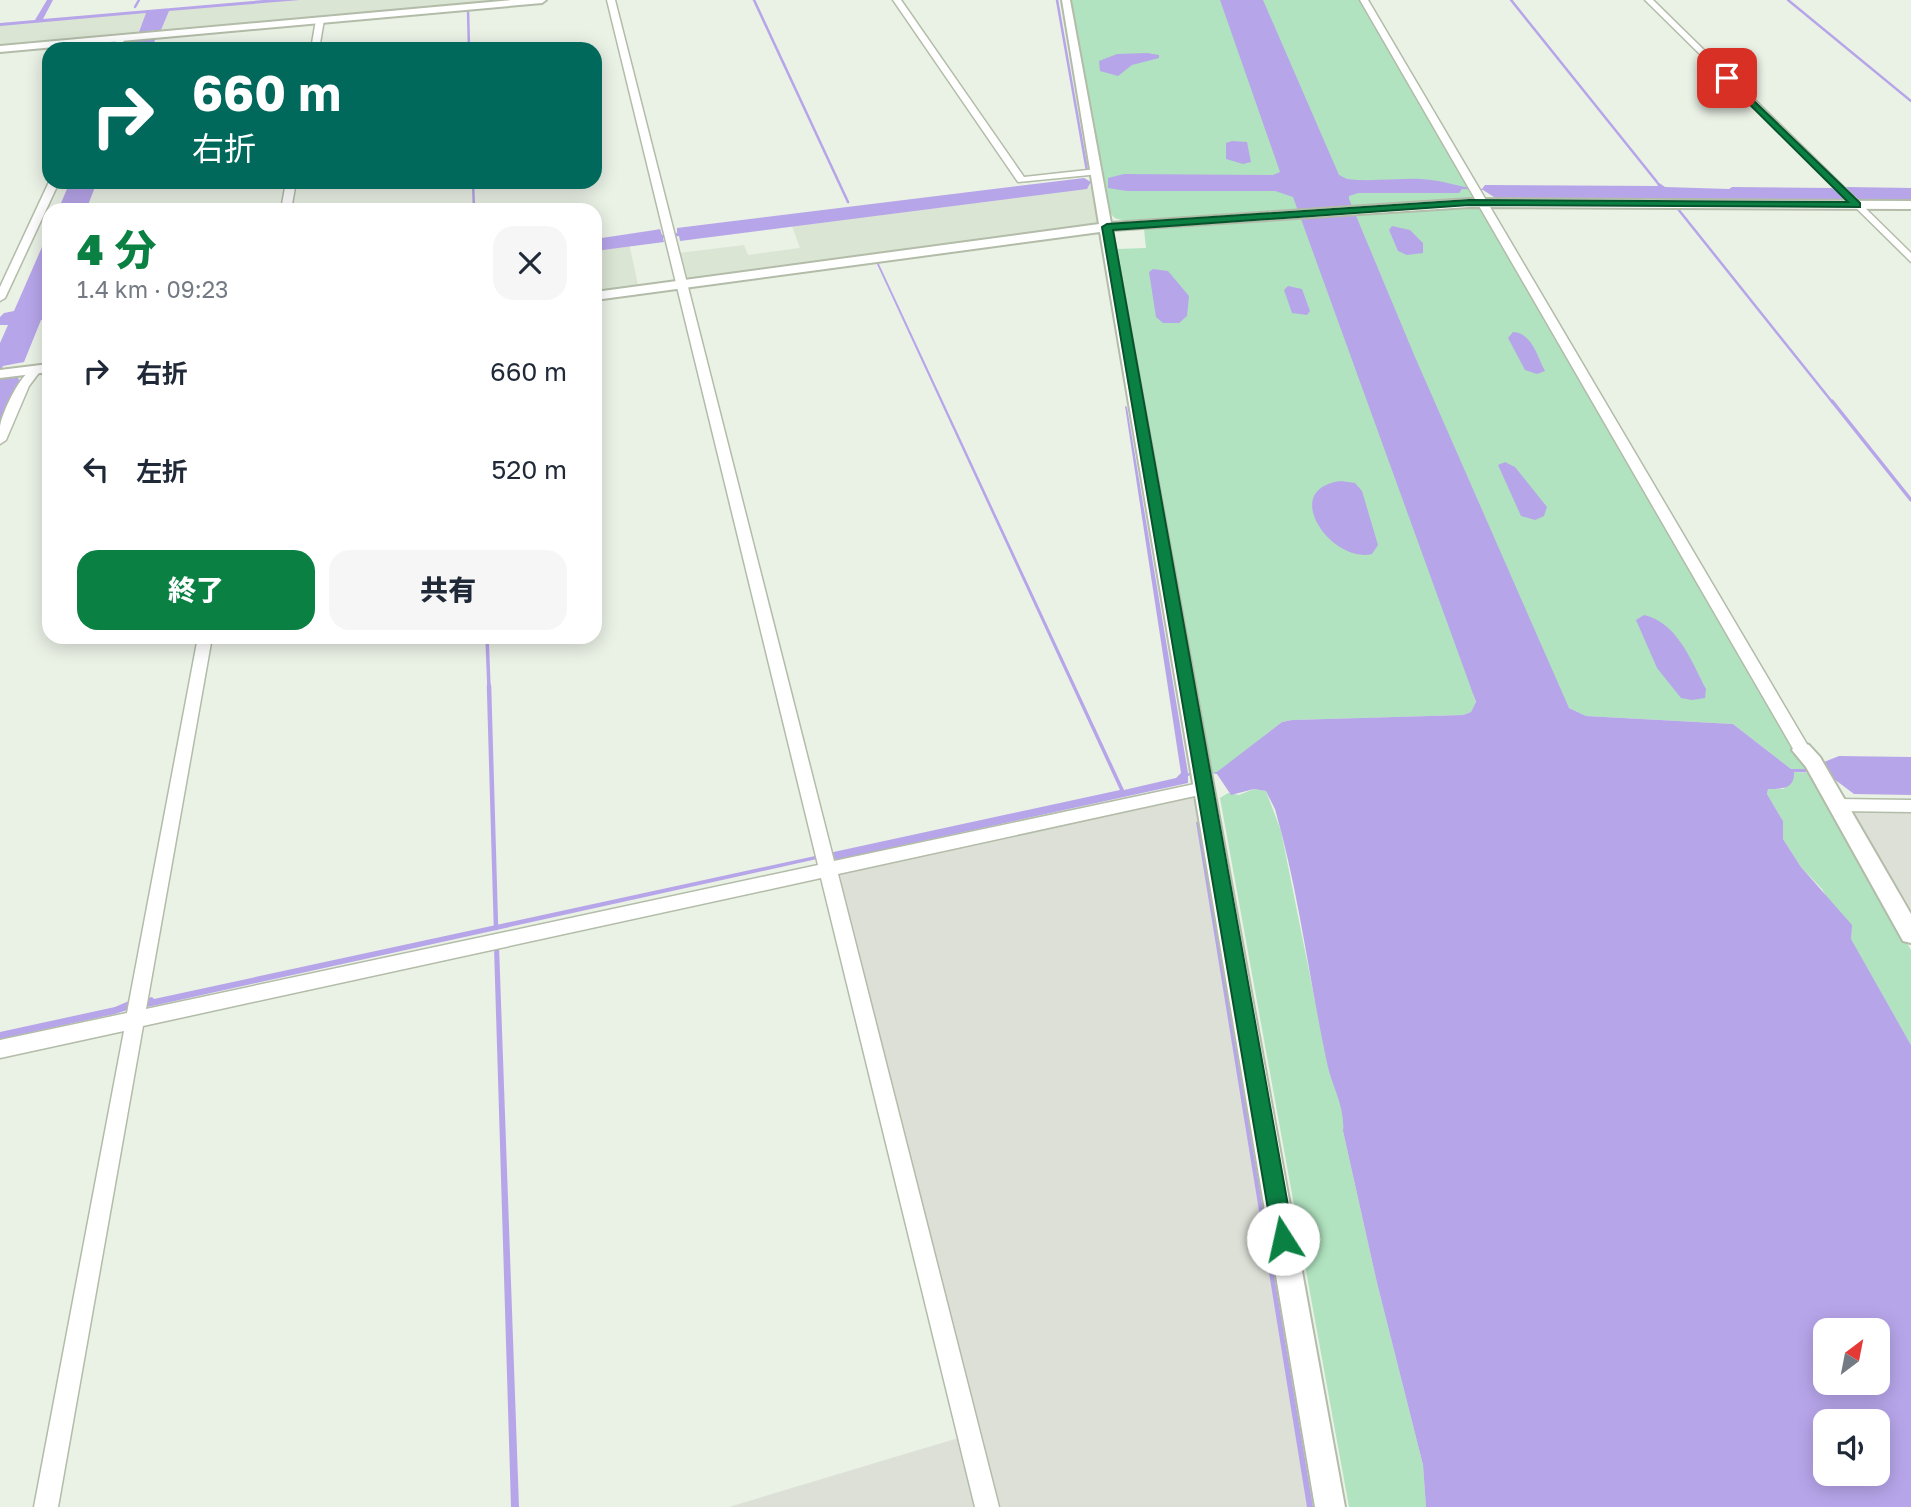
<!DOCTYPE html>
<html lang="ja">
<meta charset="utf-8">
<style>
body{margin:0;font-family:"Golos Text","Noto Sans JP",sans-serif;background:#f6f6f7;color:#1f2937;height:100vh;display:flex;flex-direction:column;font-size:26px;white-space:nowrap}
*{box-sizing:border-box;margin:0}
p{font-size:23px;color:#747a83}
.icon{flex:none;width:38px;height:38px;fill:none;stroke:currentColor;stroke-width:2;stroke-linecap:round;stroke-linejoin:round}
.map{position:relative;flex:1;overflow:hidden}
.sheet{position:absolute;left:42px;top:203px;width:560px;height:441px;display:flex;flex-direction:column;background:#fff;border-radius:21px;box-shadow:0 4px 18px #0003}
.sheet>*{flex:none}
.guide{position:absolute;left:42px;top:42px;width:560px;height:147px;border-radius:21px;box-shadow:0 4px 18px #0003;background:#00695c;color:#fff;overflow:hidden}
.needle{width:46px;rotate:32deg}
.fabs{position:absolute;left:1813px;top:1318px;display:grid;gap:14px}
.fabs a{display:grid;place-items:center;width:77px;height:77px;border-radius:14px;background:#fff;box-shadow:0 4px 18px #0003;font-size:35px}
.pin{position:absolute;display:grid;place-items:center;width:60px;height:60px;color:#fff;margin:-30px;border-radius:14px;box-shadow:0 4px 10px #0006}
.me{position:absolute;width:77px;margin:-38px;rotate:350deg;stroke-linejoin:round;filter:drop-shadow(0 0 5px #0008)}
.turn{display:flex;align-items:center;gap:24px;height:147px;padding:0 35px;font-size:32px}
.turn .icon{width:91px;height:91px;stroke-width:2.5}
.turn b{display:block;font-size:49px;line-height:60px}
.round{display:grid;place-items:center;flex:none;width:74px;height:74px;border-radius:21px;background:#f6f6f7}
.overview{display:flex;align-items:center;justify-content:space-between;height:119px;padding:0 35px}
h1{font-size:42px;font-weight:800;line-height:52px;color:#0b8043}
.primary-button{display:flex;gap:14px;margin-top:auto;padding:14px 35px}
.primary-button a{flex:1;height:80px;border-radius:21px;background:#0b8043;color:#fff;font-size:28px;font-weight:800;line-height:80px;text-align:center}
.primary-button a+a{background:#f6f6f7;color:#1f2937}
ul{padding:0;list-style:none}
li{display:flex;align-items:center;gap:21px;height:98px;padding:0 35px}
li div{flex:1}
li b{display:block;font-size:26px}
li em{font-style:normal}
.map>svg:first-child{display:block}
.residential{fill:#dbe5d4}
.industrial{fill:#dce0d7}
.green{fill:#b1e3c0}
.water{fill:#b7a5ea;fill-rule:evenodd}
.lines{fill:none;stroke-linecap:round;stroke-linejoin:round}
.stream-far2{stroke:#b7a5ea;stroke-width:2.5}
.stream-far1{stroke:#b7a5ea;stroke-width:3.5}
.stream{stroke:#b7a5ea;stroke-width:4.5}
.minor-casing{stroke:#b2bca8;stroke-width:3}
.tertiary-casing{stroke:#b2bca8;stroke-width:4}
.minor{fill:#fff;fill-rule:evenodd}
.tertiary{fill:#fff;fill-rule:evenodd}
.route{fill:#0b8043;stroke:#07532c;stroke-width:2}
</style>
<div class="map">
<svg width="1911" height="1507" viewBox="0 0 1911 1507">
<rect width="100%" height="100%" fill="#eaf1e5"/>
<!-- residential -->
<path class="residential" d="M 285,0 L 519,0 L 158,32 L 167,10 Z
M 150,12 L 141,34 L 0,47 L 0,25 Z
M 1092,186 L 1099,225 L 678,280 L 671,254 L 744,245 L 748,255 L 800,248 L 791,223 Z
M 629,243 L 638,285 L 595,291 L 595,248 Z"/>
<!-- industrial -->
<path class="industrial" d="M 1190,796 L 1200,801 L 1319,1507 L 729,1507 L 955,1439 L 978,1437 L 835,873 Z
M 1851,809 L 1911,810 L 1911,909 Z"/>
<!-- green -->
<path class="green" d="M 1071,0 L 1362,0 L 1475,197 L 1469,200 L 1473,205 L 1481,207 L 1809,769 L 1791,769 L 1733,724 L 1586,716 L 1569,708 L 1564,701 L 1473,694 L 1476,703 L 1471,712 L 1463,715 L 1292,720 L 1282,722 L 1217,773 L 1211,773 L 1117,249 L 1146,248 L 1144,229 L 1287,219 L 1284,210 L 1126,221 C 1124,220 1117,219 1115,218 C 1106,212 1101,178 1102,168 Z
M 1793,772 L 1809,773 L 1911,950 L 1911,1045 L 1822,889 L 1801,867 L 1783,839 L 1783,821 L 1767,794 L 1768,789 L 1784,789 Z
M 1254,789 L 1266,791 L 1281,831 L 1328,1066 L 1344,1116 L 1343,1131 L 1377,1283 L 1423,1465 L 1426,1507 L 1349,1507 L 1220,798 L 1228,793 L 1239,795 Z"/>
<!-- water -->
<path class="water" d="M 47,0 L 53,0 L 43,19 L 264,0 L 300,0 L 169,11 L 161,30 L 149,31 L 146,38 L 156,38 L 151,49 L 128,49 L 132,40 L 141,39 L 144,33 L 139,32 L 146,13 L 0,26 L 0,23 L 35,20 Z
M 1220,0 L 1263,0 L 1339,175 L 1347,179 C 1372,182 1397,178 1421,179 C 1443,180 1461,188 1482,189 L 1485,185 L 1658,186 L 1655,180 L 1665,187 L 1729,189 L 1732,187 L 1832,188 L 1838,193 L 1851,193 L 1846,187 L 1911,188 L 1911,201 L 1860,201 L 1855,196 L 1842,196 L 1845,201 L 1497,199 L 1483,190 L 1462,189 L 1459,193 L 1358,193 L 1349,196 L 1349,199 L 1415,357 L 1569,708 L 1586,716 L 1733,724 L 1791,769 L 1823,769 L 1824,762 L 1839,756 L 1911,757 L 1911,795 L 1854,794 L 1826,773 L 1794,772 C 1795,789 1782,789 1768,789 L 1767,794 L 1783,821 L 1783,839 L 1801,867 L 1852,925 L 1851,939 L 1911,1045 L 1911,1507 L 1426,1507 L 1423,1465 L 1377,1283 L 1343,1131 C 1345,1106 1332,1087 1327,1063 C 1309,979 1299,892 1275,809 L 1266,791 L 1254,789 L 1231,795 L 1217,774 L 1211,773 L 1217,772 L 1282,722 L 1292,720 L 1463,715 L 1471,712 L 1476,702 L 1293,197 L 1275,191 L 1127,191 L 1108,188 L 1108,178 L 1124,174 L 1273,175 L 1280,172 ZM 1825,1330 L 1878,1330 L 1878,1382 L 1825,1382 ZM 1825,1421 L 1878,1421 L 1878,1474 L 1825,1474 Z
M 1147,53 L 1159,55 L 1159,58 L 1132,65 L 1118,76 L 1100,71 L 1099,61 L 1117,54 Z
M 1232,141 L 1247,142 L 1251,162 L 1243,164 L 1226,159 L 1226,143 Z
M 1084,178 L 1091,182 L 1087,189 L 680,241 L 679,236 L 663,238 L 664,242 L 595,251 L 595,239 L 655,230 L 660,229 L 662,235 L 677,233 L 677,228 Z
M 70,182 L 97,182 L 86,210 L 58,210 Z
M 1392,226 L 1410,230 L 1423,243 L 1423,253 L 1407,255 L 1398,251 L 1389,230 Z
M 49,231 L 49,319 L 41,320 L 24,362 L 3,366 L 0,372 L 0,343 L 8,325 L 0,325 L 0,317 L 4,313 L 14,311 Z
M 876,262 L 878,262 L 1124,790 L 1176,778 L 1181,773 L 1125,406 L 1127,407 L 1188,773 L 1194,774 L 1188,776 L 1188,783 L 840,859 L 817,859 L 157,1005 L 147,1007 L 146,1004 L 115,1014 L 0,1039 L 0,1032 L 115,1007 L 129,1001 L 129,1004 L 152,997 L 154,999 L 1120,790 Z
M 1153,269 L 1168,271 L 1189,296 L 1187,316 L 1179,323 L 1163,323 L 1156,317 L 1149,272 Z
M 1288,286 L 1302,289 L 1310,311 L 1307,315 L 1292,313 L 1284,290 Z
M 1513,332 C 1532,333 1537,356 1545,371 L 1537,374 L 1525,370 L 1508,338 Z
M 20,376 L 18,379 L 21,380 L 0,427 L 0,379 Z
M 1505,462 L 1515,467 L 1547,507 L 1544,516 L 1535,520 L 1521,516 L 1498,465 Z
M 1341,481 L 1355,483 L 1362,491 L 1378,545 L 1372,554 C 1332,564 1278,489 1341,481 Z
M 1644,615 C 1678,623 1691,661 1706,689 L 1705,698 L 1692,700 L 1681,698 L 1657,668 L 1636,620 Z
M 1196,822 L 1198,822 L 1313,1507 L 1307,1507 Z
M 499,946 L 519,1507 L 511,1507 L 494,947 Z"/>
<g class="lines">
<!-- stream-far2 -->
<path class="stream-far2" d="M 754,0 L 848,202
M 1057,0 L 1087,171
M 1511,0 L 1657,182
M 1788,0 L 1911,101
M 135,7 L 139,0
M 468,10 L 469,49
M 473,182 L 474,210
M 1678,209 L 1833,403"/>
<!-- stream-far1 -->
<path class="stream-far1" d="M 1832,401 L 1911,500
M 487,637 L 489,688"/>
<!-- stream -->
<path class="stream" d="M 489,686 L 496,928"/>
<!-- minor casing -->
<g class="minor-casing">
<path id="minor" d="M 607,0 L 615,0 L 834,861 L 1204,782 L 1210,784 L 1212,788 L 1210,792 L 1204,794 L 838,874 L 999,1507 L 975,1507 L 821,878 L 143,1026 L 58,1507 L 34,1507 L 124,1031 L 0,1058 L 0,1040 L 127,1013 L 198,637 L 212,637 L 146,1009 L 818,865 Z
M 893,0 L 901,0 L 1024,177 L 1097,169 L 1100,170 L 1100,174 L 1018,182 Z
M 1360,0 L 1368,0 L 1808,746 L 1810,750 L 1808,754 L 1796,754 Z
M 1645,0 L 1653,0 L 1911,253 L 1911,262 Z
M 320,18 L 324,20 L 319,49 L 311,49 L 316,20 Z
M 118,36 L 125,38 L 120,49 L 112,49 Z
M 49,182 L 59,182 L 5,298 L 0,301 L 0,287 Z
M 286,182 L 296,182 L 291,210 L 281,210 Z
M 35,367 L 41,370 L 29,386 L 6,440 L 0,444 C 0,438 0,431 0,426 C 3,410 21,373 35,367 Z
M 1838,799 L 1911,800 L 1911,812 L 1838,811 L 1832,810 L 1830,805 L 1832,800 Z"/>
</g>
<!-- tertiary casing -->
<g class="tertiary-casing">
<path id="tertiary" d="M 512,0 L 546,0 L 542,3 L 0,52 L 0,46 Z
M 1062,0 L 1070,0 L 1111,223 L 1469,199 L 1911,201 L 1911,209 L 1469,207 L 1112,230 L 1345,1507 L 1315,1507 L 1100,232 L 595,300 L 595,292 L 1099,224 Z
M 49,364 L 49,372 L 0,378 L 0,370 Z
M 1802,743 L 1809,745 L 1820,757 L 1911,914 L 1911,943 L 1903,941 L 1806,767 L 1792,750 L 1795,745 Z"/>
</g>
<!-- minor -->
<use href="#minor" class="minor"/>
<!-- tertiary -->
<use href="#tertiary" class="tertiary"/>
</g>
<!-- route -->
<path class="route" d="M 1727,75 L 1860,203 L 1860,207 L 1469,205 L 1113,230 L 1294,1239 L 1291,1246 L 1283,1249 L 1276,1246 L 1273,1239 L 1102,227 L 1107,224 L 1469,200 L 1848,202 L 1724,79 Z"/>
</svg>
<div class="fabs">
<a><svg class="needle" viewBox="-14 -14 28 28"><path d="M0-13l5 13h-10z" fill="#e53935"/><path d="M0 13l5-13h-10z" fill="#747a83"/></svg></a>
<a><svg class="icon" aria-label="sound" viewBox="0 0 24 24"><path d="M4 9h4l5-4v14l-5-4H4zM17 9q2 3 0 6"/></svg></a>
</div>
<div class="pin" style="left:1727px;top:78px;background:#d93025"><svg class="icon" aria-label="arrive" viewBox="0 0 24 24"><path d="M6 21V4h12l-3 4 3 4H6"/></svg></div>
<svg class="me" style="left:1283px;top:1239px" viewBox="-20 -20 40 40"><circle r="19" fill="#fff"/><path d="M0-13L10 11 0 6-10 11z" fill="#0b8043"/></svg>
<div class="guide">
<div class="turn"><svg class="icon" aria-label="right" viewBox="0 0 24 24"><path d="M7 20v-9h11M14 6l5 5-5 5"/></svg><div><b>660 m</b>右折</div></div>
</div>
<section class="sheet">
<div class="overview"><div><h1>4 分</h1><p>1.4 km · 09:23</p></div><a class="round"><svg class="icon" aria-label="close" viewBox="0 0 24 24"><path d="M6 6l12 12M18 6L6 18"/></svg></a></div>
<ul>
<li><svg class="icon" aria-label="right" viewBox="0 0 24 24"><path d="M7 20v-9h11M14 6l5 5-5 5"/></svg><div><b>右折</b></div><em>660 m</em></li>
<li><svg class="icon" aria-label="left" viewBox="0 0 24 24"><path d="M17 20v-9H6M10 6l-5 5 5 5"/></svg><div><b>左折</b></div><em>520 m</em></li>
</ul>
<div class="primary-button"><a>終了</a><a>共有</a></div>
</section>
</div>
